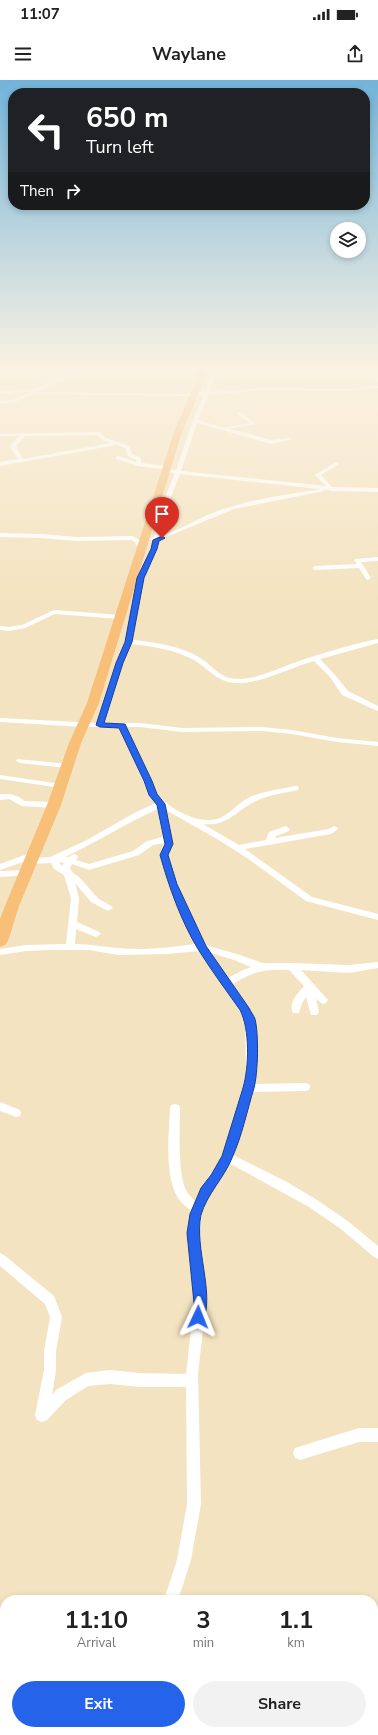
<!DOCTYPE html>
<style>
body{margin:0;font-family:"Nunito Sans",sans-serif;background:#f2f2f2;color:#222;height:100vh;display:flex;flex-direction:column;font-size:15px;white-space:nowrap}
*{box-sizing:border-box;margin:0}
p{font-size:13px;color:#767676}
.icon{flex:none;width:22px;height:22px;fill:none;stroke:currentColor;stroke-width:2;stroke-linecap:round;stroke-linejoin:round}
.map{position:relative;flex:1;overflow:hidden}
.sheet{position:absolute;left:0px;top:1515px;width:378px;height:140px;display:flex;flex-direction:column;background:#fff;border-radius:16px 16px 0 0;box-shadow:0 2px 6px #0003}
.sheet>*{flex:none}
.banner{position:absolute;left:8px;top:8px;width:362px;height:122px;border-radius:16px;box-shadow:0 2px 6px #0003;background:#202124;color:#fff;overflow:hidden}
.buttons{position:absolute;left:330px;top:142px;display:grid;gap:8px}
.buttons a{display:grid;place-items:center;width:36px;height:36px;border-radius:50%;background:#fff;box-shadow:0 2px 6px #0003;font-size:20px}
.pin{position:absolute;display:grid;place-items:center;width:34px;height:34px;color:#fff;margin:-41px -17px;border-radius:50% 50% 50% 0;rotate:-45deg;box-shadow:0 0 4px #0007}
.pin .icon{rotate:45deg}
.me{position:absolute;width:44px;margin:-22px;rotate:2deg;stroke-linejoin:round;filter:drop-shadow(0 0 3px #0008)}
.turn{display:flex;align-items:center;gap:14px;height:84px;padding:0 12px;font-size:18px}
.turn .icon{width:52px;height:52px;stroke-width:2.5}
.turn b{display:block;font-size:28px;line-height:34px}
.then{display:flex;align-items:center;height:38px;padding:0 12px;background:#0003;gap:8px;font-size:15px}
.eta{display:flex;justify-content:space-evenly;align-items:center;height:68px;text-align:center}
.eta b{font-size:24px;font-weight:700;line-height:28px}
.primary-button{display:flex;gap:8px;margin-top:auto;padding:8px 12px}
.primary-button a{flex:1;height:46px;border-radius:24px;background:#2563eb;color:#fff;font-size:16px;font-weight:700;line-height:46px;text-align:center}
.primary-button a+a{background:#f2f2f2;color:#222}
.status{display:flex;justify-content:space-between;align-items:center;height:28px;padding:0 20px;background:#fff;direction:ltr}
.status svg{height:11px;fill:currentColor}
header{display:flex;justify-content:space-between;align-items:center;height:52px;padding:0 12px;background:#fff;font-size:18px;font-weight:700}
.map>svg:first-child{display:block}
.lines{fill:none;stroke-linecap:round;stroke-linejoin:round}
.minor{fill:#fff;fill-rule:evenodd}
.trunk{fill:#f7bf78;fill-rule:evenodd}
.route{fill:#2563eb;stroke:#184099}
</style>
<div class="status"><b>11:07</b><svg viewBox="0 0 49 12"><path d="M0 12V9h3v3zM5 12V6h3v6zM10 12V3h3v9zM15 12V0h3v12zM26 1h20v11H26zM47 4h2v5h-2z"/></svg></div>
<header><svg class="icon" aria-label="menu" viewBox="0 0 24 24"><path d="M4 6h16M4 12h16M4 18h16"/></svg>Waylane<svg class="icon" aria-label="share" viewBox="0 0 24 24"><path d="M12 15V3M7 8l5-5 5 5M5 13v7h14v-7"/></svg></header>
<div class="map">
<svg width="378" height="1655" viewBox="0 0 378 1655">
<rect width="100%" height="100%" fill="#f4e3c0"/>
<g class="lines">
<!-- minor -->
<path class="minor" d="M 81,288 L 86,288 L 37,312 L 184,314 L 205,312 L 212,288 L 216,288 L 210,312 L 266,308 L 343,309 L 378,306 L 378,308 L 343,311 L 266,310 L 209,315 L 198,340 L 225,348 L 227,347 L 250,343 L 238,334 L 238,332 L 240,332 L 256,344 L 228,349 L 251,354 L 271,360 L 290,358 L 292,359 L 271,364 L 197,343 L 181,391 L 326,406 L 315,395 L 336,382 L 338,383 L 338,385 L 321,395 L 332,407 L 378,408 L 378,412 L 331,411 L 329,410 L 180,394 L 169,422 L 160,456 C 181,450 199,437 220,430 C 253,419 288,414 322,409 L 325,411 L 234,429 L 159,460 L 157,469 L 144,498 L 132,560 C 155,562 182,566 202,579 C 211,585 218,595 229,598 C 253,603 279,587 302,580 C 327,572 352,564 378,559 L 378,563 L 320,579 L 335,595 L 348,611 L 378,626 L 378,631 L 342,615 L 330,597 L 314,581 C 289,588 263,603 237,603 C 216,603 207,586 190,578 C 172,569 150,566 130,564 L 122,583 L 104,643 L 140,643 L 182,648 L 262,647 L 292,650 L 337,658 L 378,662 L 378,666 L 337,662 L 292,654 L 262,651 L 182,652 L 140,647 L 127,647 L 157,714 C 170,729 200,746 220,738 C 231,733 239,722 250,717 C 264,711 281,709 295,706 L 298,706 L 299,708 L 298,710 C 284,713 268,715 256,721 C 236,730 228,747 203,744 L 239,765 L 266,760 L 269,752 L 286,746 L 290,749 L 289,751 L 276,756 L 275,758 L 329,749 L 334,746 L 337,747 L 338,749 L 331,754 L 245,769 L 312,817 L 378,834 L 378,840 L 306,821 L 247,778 L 217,759 L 166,730 L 173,764 L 168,775 C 178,806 190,836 205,865 L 240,875 L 262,883 L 291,883 L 349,885 L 378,882 L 378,888 L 349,893 L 301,890 L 328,920 L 326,923 L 323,924 L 316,919 L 319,932 L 317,935 L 311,935 L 306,917 L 302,923 L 299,933 L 293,933 C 288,923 298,913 304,906 L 289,890 C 264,889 255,891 233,904 L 255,939 L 256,997 L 255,1004 L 305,1003 L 309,1004 L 310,1007 L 309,1010 L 305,1011 L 252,1012 L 233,1075 L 289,1103 L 317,1120 L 349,1142 L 378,1166 L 378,1179 L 374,1177 L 341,1149 L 309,1127 L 229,1083 L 209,1115 L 203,1130 L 199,1153 L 206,1223 L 198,1294 L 201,1424 L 191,1480 L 178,1520 L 163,1520 L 168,1508 L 177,1480 L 187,1424 L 186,1307 L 140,1307 L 110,1304 L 88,1306 L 66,1320 L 47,1340 L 42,1342 L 37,1340 L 35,1335 L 44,1290 L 44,1271 L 50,1237 L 45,1224 L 0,1186 L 0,1173 L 4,1175 L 54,1216 L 62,1237 L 56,1271 L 56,1290 L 52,1315 L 56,1310 L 86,1293 L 110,1290 L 140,1293 L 186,1294 L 194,1223 L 187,1153 L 191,1131 C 187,1127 181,1123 178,1118 C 164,1095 169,1054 170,1028 L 171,1025 L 175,1024 L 179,1025 L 180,1028 C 180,1049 177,1095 187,1112 C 189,1115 192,1118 195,1121 L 201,1108 L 222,1076 L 238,1028 L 246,997 L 245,939 L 200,871 L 167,874 L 119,875 L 89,870 L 48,870 L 26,871 L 0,875 L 0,869 L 26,865 L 66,864 L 71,818 L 64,795 L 54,789 L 51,783 L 30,784 L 27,783 L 26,781 L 0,790 L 0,784 L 33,772 L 37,775 L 33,778 L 50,777 L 85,761 L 136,732 L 156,723 L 149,715 L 119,647 L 84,647 L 0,642 L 0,638 L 97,643 L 116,583 L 125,562 L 138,498 L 151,469 L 153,461 L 148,459 L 154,457 L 163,422 L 175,393 L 165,392 L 164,391 L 167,390 L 138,386 L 116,379 L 116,377 L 118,376 L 136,382 L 136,380 L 128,376 L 125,368 L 117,365 L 0,386 L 0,382 L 18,379 L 10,366 L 19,356 L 0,356 L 0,354 L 99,352 L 106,358 L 129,366 L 132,374 L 141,378 L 141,383 L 167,386 L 170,388 L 167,389 L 176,390 L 195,335 L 204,315 L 184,316 L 32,314 L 16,322 L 0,323 L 0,321 L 13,320 L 30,312 L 0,313 L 0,311 L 35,309 ZM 98,355 L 102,360 L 111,363 L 23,379 L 16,366 L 25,356 ZM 158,729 L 163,757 L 147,761 L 133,771 L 89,784 L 76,780 L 78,777 L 77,775 L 74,774 L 68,777 L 65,777 C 97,762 126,743 158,729 ZM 164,763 L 160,775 L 169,804 L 184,842 L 196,864 C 171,867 144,871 118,868 C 104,867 90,864 75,864 L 76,849 L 96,857 L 101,854 L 99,852 L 77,842 L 79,818 L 75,803 L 91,822 L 108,831 L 113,828 C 109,823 101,822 97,817 C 88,808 83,799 72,792 L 70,788 L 72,784 L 89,790 L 139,775 L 153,765 ZM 59,782 L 64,783 L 62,786 ZM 211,873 L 234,880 L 251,887 L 243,890 L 228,898 Z
M 373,288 L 377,288 L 373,296 L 378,298 L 378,301 L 368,297 Z
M 0,453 L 41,454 L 77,457 L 132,456 L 140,460 L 144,470 L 139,471 L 135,462 L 131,460 L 77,461 L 41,458 L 0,457 Z
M 378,477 L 378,481 L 361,482 L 371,498 L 368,500 L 366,499 L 359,488 L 315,490 L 312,488 L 315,486 L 357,484 L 354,480 L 355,479 Z
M 54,530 L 120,535 L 123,537 L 120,539 L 55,534 L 25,548 L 9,551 L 0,550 L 0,546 L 9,547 L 22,545 Z
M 17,679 L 67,684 L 71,686 L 67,688 L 20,683 L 16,681 Z
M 0,695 L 61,704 L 65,706 L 61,708 L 0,699 Z
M 0,714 C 9,714 18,714 24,721 L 54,722 L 58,725 L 54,728 L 22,726 L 9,719 L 0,720 Z
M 26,790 L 30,793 L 29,795 L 0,797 L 0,791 Z
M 0,1022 L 20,1030 L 21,1033 L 20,1036 L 16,1037 L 0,1031 Z
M 359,1348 L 378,1348 L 378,1362 L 359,1362 L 300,1380 L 295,1378 L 293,1373 L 295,1368 Z
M 0,1629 L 5,1629 L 5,1645 L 0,1645 Z
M 131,1650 L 147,1650 L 149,1655 L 133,1655 Z"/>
<!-- trunk -->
<path class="trunk" d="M 199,288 L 207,288 L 204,301 L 182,352 L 99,623 L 81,663 L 61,725 L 19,826 L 8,861 L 5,865 L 0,867 L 0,839 L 5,826 L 47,725 L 69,663 L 87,623 L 174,352 L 196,301 Z"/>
</g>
<!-- sky -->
<linearGradient id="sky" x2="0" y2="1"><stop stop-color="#72b3d9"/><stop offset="0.55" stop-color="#faf2e3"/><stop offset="1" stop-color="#faf2e3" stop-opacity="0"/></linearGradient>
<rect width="378" height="520" fill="url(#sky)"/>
<!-- route -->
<path class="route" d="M 162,456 L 165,458 L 159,461 L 157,469 L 144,498 L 132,562 L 123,583 L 104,643 L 125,644 L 152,701 L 157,714 L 165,724 L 173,764 L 168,775 L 177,804 L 206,866 L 249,928 C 251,932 254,936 255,939 C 259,955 258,993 254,1008 C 247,1031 242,1056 232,1078 C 224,1098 207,1114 201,1135 C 194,1167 215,1214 203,1241 L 198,1243 L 194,1241 L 192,1237 L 194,1223 L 187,1153 L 190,1134 L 201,1108 L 211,1095 L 222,1076 L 243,1008 C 249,987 250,949 240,930 C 226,910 211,890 198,869 C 181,841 169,807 160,775 L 165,764 L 157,725 L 149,715 L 144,701 L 119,648 L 100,647 L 96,645 L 116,583 L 125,562 L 137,498 L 151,469 L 153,460 Z"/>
</svg>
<div class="buttons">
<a><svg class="icon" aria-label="layers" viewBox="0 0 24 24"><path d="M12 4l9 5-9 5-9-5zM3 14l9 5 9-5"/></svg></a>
</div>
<div class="pin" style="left:162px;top:458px;background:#d93025"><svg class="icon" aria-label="arrive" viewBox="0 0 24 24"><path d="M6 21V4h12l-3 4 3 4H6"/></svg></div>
<svg class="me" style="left:198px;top:1237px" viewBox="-20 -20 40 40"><path d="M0-17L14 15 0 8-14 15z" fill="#2563eb" stroke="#fff" stroke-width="4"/></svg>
<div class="banner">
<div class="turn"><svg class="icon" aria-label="left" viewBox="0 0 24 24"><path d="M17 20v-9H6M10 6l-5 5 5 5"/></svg><div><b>650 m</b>Turn left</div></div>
<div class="then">Then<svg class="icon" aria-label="right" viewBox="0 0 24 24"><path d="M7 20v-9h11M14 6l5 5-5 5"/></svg></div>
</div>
<section class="sheet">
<div class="eta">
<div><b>11:10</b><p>Arrival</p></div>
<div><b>3</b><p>min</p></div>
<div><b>1.1</b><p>km</p></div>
</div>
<div class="primary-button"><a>Exit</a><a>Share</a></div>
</section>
</div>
